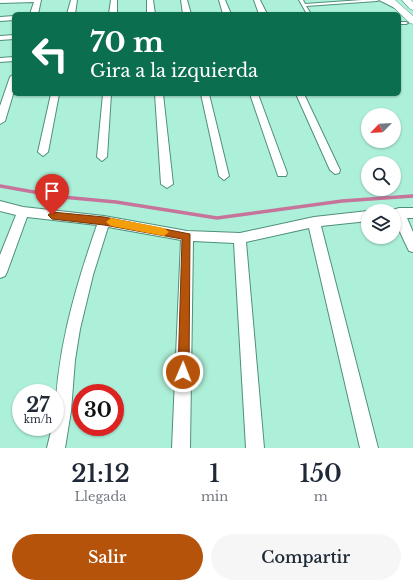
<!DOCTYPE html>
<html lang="es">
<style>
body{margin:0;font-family:"Libre Baskerville",serif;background:#f6f6f7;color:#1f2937;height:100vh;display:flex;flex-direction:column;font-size:15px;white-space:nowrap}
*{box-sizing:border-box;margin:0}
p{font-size:13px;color:#747a83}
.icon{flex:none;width:22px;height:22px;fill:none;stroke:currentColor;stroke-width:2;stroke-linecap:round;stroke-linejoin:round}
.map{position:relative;height:448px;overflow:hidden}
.panel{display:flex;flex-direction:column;background:#fff;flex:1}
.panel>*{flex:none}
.top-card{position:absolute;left:12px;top:12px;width:389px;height:84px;border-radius:6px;box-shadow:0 1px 3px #0004;background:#0b6e4f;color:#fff;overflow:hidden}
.needle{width:26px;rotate:246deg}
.fabs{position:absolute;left:361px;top:108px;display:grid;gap:8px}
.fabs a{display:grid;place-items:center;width:40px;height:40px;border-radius:50%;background:#fff;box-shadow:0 1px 3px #0004;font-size:20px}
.speed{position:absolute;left:12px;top:384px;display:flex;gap:8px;font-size:20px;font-weight:700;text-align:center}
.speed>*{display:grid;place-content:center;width:52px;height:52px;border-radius:50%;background:#fff;box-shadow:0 1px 3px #0004;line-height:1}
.speed small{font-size:10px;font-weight:400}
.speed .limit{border:6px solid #d22;background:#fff;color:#111}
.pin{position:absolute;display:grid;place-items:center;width:34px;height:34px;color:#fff;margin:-41px -17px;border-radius:50% 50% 50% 0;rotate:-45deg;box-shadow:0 0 4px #0007}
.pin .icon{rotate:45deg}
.me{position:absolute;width:44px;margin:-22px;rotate:1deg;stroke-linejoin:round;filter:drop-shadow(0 0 3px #0008)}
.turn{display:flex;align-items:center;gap:14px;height:84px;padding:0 12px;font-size:18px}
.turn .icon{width:52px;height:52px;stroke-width:2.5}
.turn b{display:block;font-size:28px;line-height:34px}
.eta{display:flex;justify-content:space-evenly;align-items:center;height:68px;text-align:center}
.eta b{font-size:24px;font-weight:600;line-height:28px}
.button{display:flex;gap:8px;margin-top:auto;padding:8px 12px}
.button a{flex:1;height:46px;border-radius:24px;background:#b45309;color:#fff;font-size:16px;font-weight:600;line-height:46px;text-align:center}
.button a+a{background:#f6f6f7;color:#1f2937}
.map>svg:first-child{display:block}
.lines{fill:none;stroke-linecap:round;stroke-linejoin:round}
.stream{stroke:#c7749a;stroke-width:3.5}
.service-casing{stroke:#4f8f7b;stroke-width:2}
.minor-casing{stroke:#4f8f7b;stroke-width:2}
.tertiary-casing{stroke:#4f8f7b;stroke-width:1}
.service{fill:#fff;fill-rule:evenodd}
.minor{fill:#fff;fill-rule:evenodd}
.tertiary{fill:#fff;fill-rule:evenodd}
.route{fill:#b45309;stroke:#753606}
.slow{fill:#f59e0b}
</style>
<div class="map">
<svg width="413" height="448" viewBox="0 0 413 448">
<rect width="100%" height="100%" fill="#adf0d9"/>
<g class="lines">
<!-- stream -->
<path class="stream" d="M 0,186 L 62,197 L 116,202 L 217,218 L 342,201 L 413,196"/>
<!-- service casing -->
<g class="service-casing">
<path id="service" d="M 299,0 L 303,0 L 305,4 L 362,0 L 379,0 L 377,1 L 306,6 L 311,14 L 307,14 Z
M 399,22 L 406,22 L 408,23 L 406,24 L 399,24 Z"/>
</g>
<!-- minor casing -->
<g class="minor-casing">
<path id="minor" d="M 0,0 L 41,0 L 38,14 L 30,14 L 34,2 L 0,3 Z
M 71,0 L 77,0 L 75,14 L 67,14 Z
M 111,0 L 117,0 L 117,14 L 109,14 Z
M 147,0 L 153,0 L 155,14 L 147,14 Z
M 181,0 L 187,0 L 191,14 L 183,14 Z
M 219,0 L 225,0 L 231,14 L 223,14 Z
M 254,0 L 260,0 L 267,14 L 259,14 Z
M 379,0 L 387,0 L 402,8 L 397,9 Z
M 14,16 L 14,20 L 0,21 L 0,17 Z
M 14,35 L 14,39 L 0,40 L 0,36 Z
M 14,57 L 14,61 L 0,62 L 0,58 Z
M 14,74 L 14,91 L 5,121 L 0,124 L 0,106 L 10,77 Z
M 51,94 L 59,94 L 48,152 L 43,156 L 38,152 Z
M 103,94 L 111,94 L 107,157 L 102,161 L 97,157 Z
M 155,94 L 163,94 L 173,184 L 167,188 L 161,184 Z
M 201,94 L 209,94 L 229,176 L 224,180 L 219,176 Z
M 250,94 L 258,94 L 287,173 L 286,176 L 278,176 L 277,173 Z
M 296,94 L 304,94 L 340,170 L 339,173 L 335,174 L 330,170 Z
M 0,201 L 23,207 L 104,216 L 187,231 L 240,233 L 314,217 L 368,211 L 368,221 L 321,226 L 378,448 L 360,448 L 309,228 L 246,242 L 264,448 L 246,448 L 234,243 L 193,241 L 190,448 L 172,448 L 181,240 L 108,227 L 93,275 L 80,329 L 75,360 L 71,411 L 65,448 L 47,448 L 52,427 L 55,427 C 55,357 74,291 97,225 L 27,217 L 7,272 L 5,276 L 0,278 L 0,255 L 16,215 L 0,211 Z
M 399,208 L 413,208 L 413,218 L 407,218 L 413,232 L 413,252 L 409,251 L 407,247 L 394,219 L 394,211 L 390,211 Z"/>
</g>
<!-- tertiary casing -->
<g class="tertiary-casing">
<path id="tertiary" d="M 386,0 L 395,0 L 413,16 L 413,24 L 410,23 Z
M 402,0 L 411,0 L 413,2 L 413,10 L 410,9 Z"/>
</g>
<!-- service -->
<use href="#service" class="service"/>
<!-- minor -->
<use href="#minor" class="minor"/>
<!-- tertiary -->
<use href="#tertiary" class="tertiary"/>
</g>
<!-- route -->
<path class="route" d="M 52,212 L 104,217 L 190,234 L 189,372 L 188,377 L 183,378 L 179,377 L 178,372 L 182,239 L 104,225 L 52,219 L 48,215 Z"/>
<!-- slow -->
<path class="slow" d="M 111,218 L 164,228 L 169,232 L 164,236 L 111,226 L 106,222 Z"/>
</svg>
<div class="fabs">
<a><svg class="needle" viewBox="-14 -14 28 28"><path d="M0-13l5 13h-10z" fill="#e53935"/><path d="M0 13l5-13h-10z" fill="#747a83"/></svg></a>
<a><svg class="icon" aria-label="search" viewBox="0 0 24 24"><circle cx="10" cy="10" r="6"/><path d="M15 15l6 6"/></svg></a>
<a><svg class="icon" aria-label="layers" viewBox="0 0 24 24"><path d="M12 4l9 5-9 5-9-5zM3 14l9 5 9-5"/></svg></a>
</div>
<div class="speed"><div>27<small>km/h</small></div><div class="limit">30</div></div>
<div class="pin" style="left:52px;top:215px;background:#d93025"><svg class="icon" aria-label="arrive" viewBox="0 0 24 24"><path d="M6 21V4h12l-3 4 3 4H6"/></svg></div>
<svg class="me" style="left:183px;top:372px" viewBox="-20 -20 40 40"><circle r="17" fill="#b45309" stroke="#fff" stroke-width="3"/><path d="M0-11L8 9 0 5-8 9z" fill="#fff"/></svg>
<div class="top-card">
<div class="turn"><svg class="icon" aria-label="left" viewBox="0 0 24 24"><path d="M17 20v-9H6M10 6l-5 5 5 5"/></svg><div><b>70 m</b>Gira a la izquierda</div></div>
</div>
</div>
<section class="panel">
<div class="eta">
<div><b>21:12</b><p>Llegada</p></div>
<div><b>1</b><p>min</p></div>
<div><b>150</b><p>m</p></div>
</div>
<div class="button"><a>Salir</a><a>Compartir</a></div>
</section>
